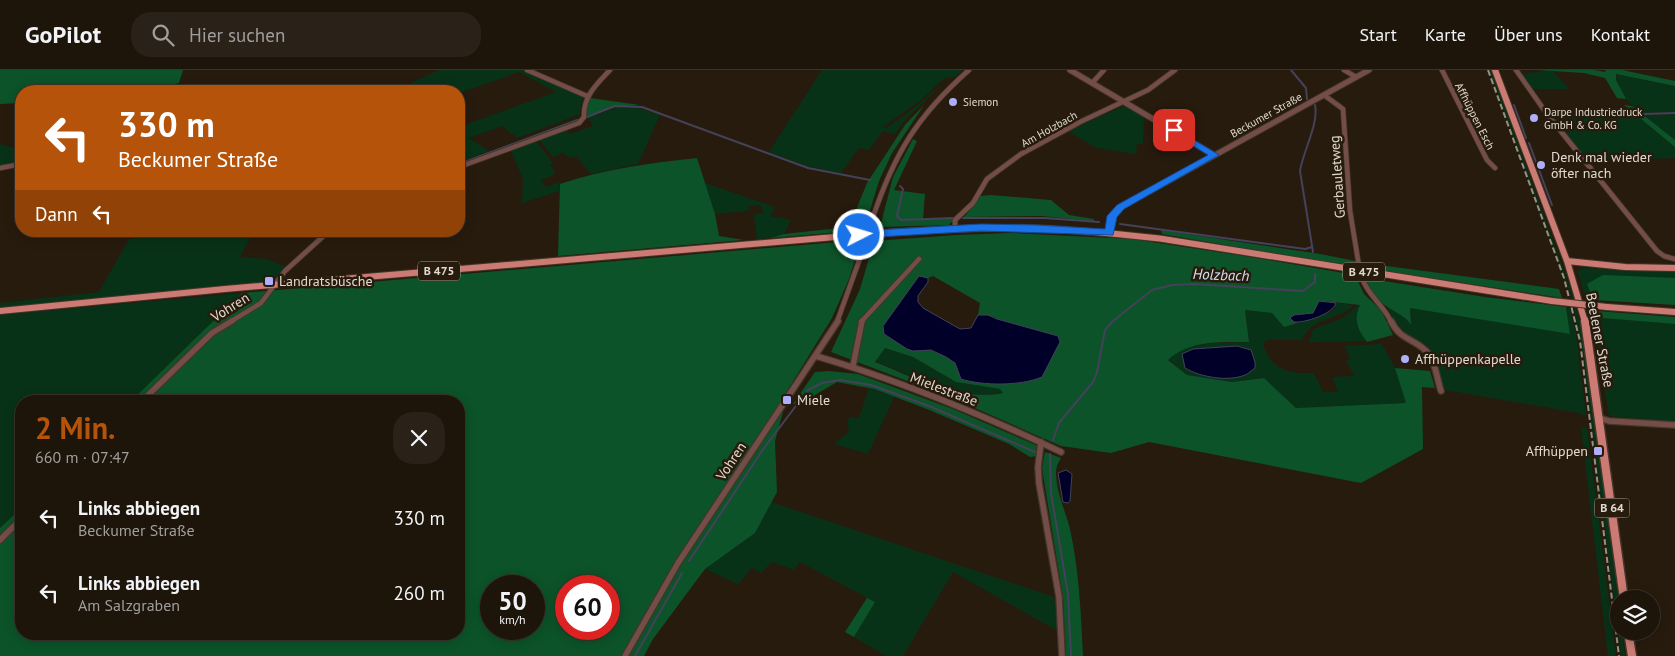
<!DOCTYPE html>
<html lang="de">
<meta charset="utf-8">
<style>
body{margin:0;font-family:"PT Sans",sans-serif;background:#2a2118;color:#f1f3f6;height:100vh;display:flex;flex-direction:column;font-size:19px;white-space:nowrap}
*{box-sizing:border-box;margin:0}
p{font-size:16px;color:#a09e9c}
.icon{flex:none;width:28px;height:28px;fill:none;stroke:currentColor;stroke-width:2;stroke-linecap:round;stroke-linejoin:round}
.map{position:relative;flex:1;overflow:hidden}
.side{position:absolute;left:15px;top:325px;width:450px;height:245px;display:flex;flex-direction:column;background:#1d140a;border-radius:20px;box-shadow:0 2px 12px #0003,0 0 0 1px #3b332b}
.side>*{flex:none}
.top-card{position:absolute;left:15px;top:15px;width:450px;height:152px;border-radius:20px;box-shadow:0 2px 12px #0003,0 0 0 1px #3b332b;background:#b45309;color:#fff;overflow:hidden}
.controls{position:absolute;left:1610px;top:520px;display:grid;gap:10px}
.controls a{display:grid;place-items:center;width:50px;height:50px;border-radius:50%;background:#1d140a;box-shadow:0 2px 12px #0003,0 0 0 1px #3b332b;font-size:25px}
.speed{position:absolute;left:480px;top:505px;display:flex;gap:10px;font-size:25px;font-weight:700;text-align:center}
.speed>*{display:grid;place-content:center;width:65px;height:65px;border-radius:50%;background:#1d140a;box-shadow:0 2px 12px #0003,0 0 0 1px #3b332b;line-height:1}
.speed small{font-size:12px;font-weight:400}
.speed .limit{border:8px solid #d22;background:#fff;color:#111}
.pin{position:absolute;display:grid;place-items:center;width:42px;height:42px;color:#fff;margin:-21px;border-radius:10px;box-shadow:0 2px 8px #0006}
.me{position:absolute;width:55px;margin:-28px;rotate:85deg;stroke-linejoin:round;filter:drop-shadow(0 0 4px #0008)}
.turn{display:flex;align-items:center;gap:18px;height:105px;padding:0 20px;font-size:22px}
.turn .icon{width:65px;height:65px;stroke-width:2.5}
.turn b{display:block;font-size:35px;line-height:42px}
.then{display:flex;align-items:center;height:48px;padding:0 20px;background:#0003;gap:10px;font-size:19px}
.round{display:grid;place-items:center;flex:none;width:52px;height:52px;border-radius:20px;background:#2a2118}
.head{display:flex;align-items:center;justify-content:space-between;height:85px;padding:0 20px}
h1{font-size:30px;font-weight:800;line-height:38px;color:#b45309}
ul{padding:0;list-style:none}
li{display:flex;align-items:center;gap:15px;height:75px;padding:0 20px}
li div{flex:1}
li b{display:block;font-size:19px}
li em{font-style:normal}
header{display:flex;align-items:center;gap:30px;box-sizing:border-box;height:70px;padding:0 25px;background:#1d140a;border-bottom:1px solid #3b332b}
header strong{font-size:24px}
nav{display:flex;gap:28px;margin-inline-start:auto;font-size:18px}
.search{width:350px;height:45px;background:#2a2118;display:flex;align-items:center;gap:12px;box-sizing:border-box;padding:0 18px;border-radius:20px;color:#a09e9c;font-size:19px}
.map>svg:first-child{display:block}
.green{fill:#083218}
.forest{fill:#0c5329;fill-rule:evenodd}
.water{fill:#000029;stroke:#44415b}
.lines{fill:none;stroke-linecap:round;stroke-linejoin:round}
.stream{stroke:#44415b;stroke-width:2}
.minor-far1-casing{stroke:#413628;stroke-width:6}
.minor-casing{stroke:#413628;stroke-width:8}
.tertiary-casing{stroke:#413628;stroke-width:7}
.primary-far1-casing{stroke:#413628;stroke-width:8}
.primary-casing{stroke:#413628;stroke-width:11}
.minor-far1{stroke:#744d49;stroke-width:4.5}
.minor{stroke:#744d49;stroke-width:5.5}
.tertiary{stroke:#744d49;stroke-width:5}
.primary-far1{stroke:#cb7b73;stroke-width:6}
.primary{stroke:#cb7b73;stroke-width:8}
.rail{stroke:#999084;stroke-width:2;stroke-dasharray:6 3;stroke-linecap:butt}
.minor-bridge-casing{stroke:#413628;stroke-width:6;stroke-linecap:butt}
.primary-bridge-casing{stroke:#413628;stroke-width:8;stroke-linecap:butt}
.minor-bridge{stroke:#744d49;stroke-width:4.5}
.primary-bridge{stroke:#cb7b73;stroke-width:6}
.route{fill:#1a73e8;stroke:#114b97}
.poi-dot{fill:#adaffb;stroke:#271b0d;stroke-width:2}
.labels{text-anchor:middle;stroke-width:5;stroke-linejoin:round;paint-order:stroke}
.far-poi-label{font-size:11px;fill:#e1d9cf;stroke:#271b0d;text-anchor:start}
.far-street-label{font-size:11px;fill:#e1d9cf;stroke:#271b0d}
.shield{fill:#271b0d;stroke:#a9a095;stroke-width:1}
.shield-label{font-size:12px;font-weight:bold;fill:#e1d9cf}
.poi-label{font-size:14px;fill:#e1d9cf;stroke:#271b0d;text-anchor:start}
.street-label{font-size:14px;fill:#e1d9cf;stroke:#271b0d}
.water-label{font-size:15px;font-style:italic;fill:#d4dff3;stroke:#271b0d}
</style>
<header>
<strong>GoPilot</strong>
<div class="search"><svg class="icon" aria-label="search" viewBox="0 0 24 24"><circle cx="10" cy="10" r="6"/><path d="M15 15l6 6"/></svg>Hier suchen</div>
<nav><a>Start</a><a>Karte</a><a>Über uns</a><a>Kontakt</a></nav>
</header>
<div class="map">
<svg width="1675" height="586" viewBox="0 0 1675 586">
<rect width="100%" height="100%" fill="#271b0d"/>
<!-- green -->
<path class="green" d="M 439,0 L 523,0 L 584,27 L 581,35 L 580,44 L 517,68 L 502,56 L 469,68 L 489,81 L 459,92 L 459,57 L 556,22 L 519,2 L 459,23 L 459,21 L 394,21 Z
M 822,0 L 963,0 L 955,7 L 946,8 L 940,12 L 921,30 L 883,57 L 886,58 L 904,46 L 945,12 L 904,51 L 895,64 L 883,61 L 869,80 L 859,78 L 841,103 L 806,96 L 769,82 Z
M 1489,0 L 1491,0 L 1574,229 L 1572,229 Z
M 1552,0 L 1569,19 L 1530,19 L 1519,4 Z
M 1616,4 L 1675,16 L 1675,42 L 1641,43 C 1629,33 1617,21 1616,4 Z
M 1123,36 L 1129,37 L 1144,45 L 1143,74 L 1137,74 L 1136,84 L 1096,78 L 1068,61 Z
M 618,37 L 636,37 L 660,45 L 638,94 L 590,104 L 577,86 L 570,88 L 563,83 L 553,87 L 539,69 L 566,60 L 570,64 L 593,56 L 588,48 Z
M 1548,44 L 1635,44 L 1675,77 L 1675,88 L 1590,91 L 1586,89 Z
M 1675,44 L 1675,70 L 1642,45 Z
M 536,71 L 553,93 L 550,95 L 555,102 L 552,106 L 541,110 L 546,117 L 559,112 L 559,121 L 522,133 L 523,109 L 511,81 Z
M 0,74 L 21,80 L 21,93 L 0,97 Z
M 705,113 L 775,137 L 770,146 L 791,150 L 784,164 L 757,170 L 754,144 L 763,143 L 761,135 L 748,136 L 749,141 L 715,144 Z
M 140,161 L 254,161 L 240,187 L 267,189 L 286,197 L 275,213 L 0,237 L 0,233 L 99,222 L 129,169 L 135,168 Z
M 1582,198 L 1675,201 L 1675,208 L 1587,214 L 1593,230 L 1586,230 L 1578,202 Z
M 242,223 L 131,331 L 21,331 L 21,438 L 0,458 L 0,245 Z
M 1336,233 L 1354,235 C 1337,252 1312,246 1302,270 L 1268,270 L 1264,272 C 1263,278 1266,282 1269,287 C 1280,303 1296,303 1314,303 L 1323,322 L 1338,322 L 1332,307 L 1354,306 L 1346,290 L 1350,289 L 1345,276 L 1382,274 L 1395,298 L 1407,333 L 1296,338 L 1264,308 L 1232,312 L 1187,305 L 1168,289 L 1183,278 L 1212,273 L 1249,272 L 1245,240 L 1272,243 L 1293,255 L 1330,242 L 1335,239 Z
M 1359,235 L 1361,235 C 1352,248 1359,258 1366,271 L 1309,272 L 1313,259 L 1341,249 Z
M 1410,237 L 1570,264 L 1566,237 L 1570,238 L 1576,263 L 1586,346 L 1579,343 L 1445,320 L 1432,283 L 1428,279 L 1399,261 L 1387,238 L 1401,245 L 1411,253 Z
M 1574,238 L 1576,238 L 1585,277 L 1619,536 L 1619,561 L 1622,561 L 1625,586 L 1621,586 L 1585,301 Z
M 1591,240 L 1597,241 L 1602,248 L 1675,254 L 1675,352 L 1609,346 Z
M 885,278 L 913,287 L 956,312 L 1001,319 L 1003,323 L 979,326 L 942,319 L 875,291 Z
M 869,318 L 894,327 L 868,384 L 834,374 L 849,361 L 847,350 L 851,347 L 859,348 Z
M 1581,358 L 1587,358 L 1616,586 L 1608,586 Z
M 771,432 L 1054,527 L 1058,561 L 953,502 L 903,586 L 886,586 L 854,567 L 875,532 L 800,492 L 794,500 L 772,492 L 761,503 L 752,498 L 738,514 L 705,499 L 755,463 Z"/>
<!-- forest -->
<path class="forest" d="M 0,0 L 183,0 L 179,13 L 140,21 L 21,21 L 21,33 L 0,34 Z
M 1537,0 L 1594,0 L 1605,2 L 1606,0 L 1622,0 L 1675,11 L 1675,16 L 1616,4 L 1616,10 L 1626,29 L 1617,28 L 1605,8 L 1584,3 Z
M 590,28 L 640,35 L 615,37 L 587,46 L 586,37 Z
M 924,35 L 892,83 L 879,111 L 864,160 L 770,168 L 784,164 L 849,157 L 867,113 L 905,55 Z
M 1624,35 L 1632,36 L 1675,70 L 1675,77 Z
M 577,49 L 581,49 L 459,96 L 459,93 Z
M 913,69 L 917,71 L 894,120 L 925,124 L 923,149 L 954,149 L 949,155 L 880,157 L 893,107 Z
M 697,88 L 715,144 L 719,166 L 744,170 L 558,186 L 560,114 C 605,99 650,93 697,88 Z
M 991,125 L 1051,130 L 1069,145 L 1094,149 L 1094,151 L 1041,146 L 964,147 L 975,134 L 979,126 Z
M 1161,160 L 1320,184 L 1356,191 L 1357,198 L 1162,164 Z
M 1011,163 L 1132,169 L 1257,188 L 1355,205 L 1364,224 L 1381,240 L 1393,265 L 1367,272 C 1358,260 1353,249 1360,235 L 1324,231 L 1313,243 L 1294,245 L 1294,252 L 1298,253 L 1284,257 L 1272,243 L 1245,240 L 1249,272 C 1221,272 1189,270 1168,290 L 1187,305 L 1232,312 L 1264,308 L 1296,338 L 1406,333 L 1395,298 L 1430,301 L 1435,318 L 1422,317 L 1423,379 L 1361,413 L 1149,372 L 1111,383 L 1061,376 L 952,328 L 831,282 L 860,219 L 874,171 L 956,165 ZM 919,206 L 928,208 L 933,206 L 980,233 L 978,245 L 995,247 L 997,249 L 1058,266 L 1060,269 L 1042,307 C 1022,316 983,316 961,309 L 955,293 L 946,287 L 931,280 L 913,281 L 907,279 L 884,264 L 883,256 ZM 885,278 L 913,287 L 956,312 L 1000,319 L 1003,323 C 958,332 916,308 875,292 Z
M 861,170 L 849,209 L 832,248 L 776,339 L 783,342 L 775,371 L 777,422 L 755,463 L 705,499 L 653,569 L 644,586 L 0,586 L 0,458 L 21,438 L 21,564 L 459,564 L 459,331 L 131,331 L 242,223 ZM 491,516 L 534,516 L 534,559 L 491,559 ZM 566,516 L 609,516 L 609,559 L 566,559 Z
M 1364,193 L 1559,219 L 1562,228 L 1365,198 Z
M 1603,205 L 1675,208 L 1675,235 L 1593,230 L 1587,214 Z
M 1365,208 L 1485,227 L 1566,237 L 1570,264 L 1410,238 L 1411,255 C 1405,245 1395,243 1386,236 C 1376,229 1370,219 1365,208 Z
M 1597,241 L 1675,247 L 1675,254 L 1602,248 Z
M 829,301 L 858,304 L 953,339 L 1038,376 L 1037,386 L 1030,387 L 1009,374 L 927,339 L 874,319 L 837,312 L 815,325 L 810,331 L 793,334 L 815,302 Z
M 1045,382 L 1061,388 C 1058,393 1056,397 1056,402 C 1056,423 1065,439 1070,459 C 1079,500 1081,543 1083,586 L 1066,586 L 1063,528 L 1042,398 Z
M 867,528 L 875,532 L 854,567 L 845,562 Z"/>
<!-- water -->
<path class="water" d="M 919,206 L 928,208 L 928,212 L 918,226 L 918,232 L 923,238 L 960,259 L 971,258 L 978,245 L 988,245 L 997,249 L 1058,266 L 1060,272 L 1042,307 C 1021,316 983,316 961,309 L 955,293 L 946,287 L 931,280 L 913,281 L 907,279 L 884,264 L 883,256 Z
M 1319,231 L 1336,233 C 1333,244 1305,253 1294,252 L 1290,248 L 1294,245 L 1313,243 Z
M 1237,276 L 1251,280 L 1255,292 L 1255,298 C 1252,300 1248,304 1245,305 C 1228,312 1200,307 1185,298 L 1182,284 L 1193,279 Z
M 1066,400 L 1072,404 L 1070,431 L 1068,433 L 1063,432 L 1058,403 Z"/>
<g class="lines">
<!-- stream -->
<path class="stream" d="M 1291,0 L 1306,18 L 1307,29
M 1514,35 L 1526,68
M 1643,44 L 1675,43
M 587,47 L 615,36 L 642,37 L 808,98 L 870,110
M 1529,73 L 1552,135
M 459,94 L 578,50
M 900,116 L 903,119 L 897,146 L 901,150 L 953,148
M 963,148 L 1045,148 L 1099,152
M 1120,154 L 1305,179 L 1312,177
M 1313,182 L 1300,101 C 1303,81 1319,54 1315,35
M 1053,370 L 1059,353 L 1093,312 L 1097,302 L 1105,260 L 1113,251 L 1152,220 L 1172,215 L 1194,214 L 1303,221 L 1315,212 L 1315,204
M 1050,384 L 1051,423 L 1068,524 L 1071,586
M 689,491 L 764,378 L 808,320 L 822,313 L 840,310 L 871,315 L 929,336 L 1035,382
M 635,586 L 682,503"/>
<!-- minor-far1 casing -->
<g class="minor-far1-casing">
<path id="minor-far1" d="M 527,0 L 587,26
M 1344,0 L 1356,7
M 1442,0 L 1487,90 L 1495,98
M 1516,0 L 1547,44 L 1657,181 L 1664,186 L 1675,189
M 1093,12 L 1104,0
M 1324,25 L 1343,39 L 1350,141 L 1359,196
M 459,97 L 579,53 L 584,47 C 583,26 597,14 610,0
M 0,98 L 21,94
M 872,150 C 894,84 917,46 969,0
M 955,158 L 955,150 L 973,133 L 987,109 L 1021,84 L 1080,52 L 1148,20 L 1175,0
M 1362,208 C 1368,226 1384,235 1391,252
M 230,252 L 261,233 L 285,201 L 329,161
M 837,252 L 864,177
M 861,252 L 919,189"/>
</g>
<!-- minor casing -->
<g class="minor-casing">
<path id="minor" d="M 1391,251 C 1400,270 1413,268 1426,281 C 1435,289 1437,309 1441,321
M 816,286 C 901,311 981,344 1061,382
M 853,296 L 862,251
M 142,331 L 212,263 L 232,251
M 1600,348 L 1609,351 L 1675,355
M 1041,372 L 1038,397 L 1039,413 L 1059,527 L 1062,586
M 0,470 L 21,449
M 625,586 L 678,493 L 838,251"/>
</g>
<!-- tertiary casing -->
<g class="tertiary-casing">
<path id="tertiary" d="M 1070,0 L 1214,85
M 1110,163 L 1112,146 L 1121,137 L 1369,0"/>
</g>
<!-- primary-far1 casing -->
<g class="primary-far1-casing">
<path id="primary-far1" d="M 1495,0 L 1567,191 L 1585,252
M 1567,191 L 1625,197 L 1675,198
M 1607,237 L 1675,242
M 0,241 L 225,219 L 847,166 C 907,161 968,157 1030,158 C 1074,159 1118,164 1163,169 L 1552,231"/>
</g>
<!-- primary casing -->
<g class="primary-casing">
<path id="primary" d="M 1585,251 L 1624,529
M 1628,561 L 1632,586"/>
</g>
<!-- minor-far1 -->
<use href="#minor-far1" class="minor-far1"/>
<!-- minor -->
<use href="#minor" class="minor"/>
<!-- tertiary -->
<use href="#tertiary" class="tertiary"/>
<!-- primary-far1 -->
<use href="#primary-far1" class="primary-far1"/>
<!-- primary -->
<use href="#primary" class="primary"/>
<!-- rail -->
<path class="rail" d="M 1488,0 L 1564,208 L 1580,271 L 1619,586"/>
<!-- minor-bridge casing -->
<g class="minor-bridge-casing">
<path id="minor-bridge" d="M 864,177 L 872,150"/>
</g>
<!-- primary-bridge casing -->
<g class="primary-bridge-casing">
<path id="primary-bridge" d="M 1552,231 L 1607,237"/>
</g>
<!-- minor-bridge -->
<use href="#minor-bridge" class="minor-bridge"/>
<!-- primary-bridge -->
<use href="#primary-bridge" class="primary-bridge"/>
</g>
<!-- route -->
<path class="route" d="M 1174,58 L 1219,85 L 1124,139 L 1117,147 L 1113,165 L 981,161 L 859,168 L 854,165 L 859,161 L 981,154 L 1035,155 L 1105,159 L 1107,146 L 1117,135 L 1208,85 L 1171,62 L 1171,59 Z"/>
<!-- markers -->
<g class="poi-dot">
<circle cx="953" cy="32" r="5"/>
<circle cx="1534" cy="48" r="5"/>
<circle cx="1541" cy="95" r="5"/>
<rect x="264" y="206" width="10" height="10" rx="2.5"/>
<circle cx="1405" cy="289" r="5"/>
<rect x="782" y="325" width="10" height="10" rx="2.5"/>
<rect x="1593" y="376" width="10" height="10" rx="2.5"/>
</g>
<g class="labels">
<!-- far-poi labels -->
<g class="far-poi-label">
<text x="963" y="36">Siemon</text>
<text x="1544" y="46">Darpe Industriedruck<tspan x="1544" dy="13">GmbH &amp; Co. KG</tspan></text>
</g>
<!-- far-street labels -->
<g class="far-street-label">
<text transform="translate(1266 45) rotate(-29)" y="4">Beckumer Straße</text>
<text transform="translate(1475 46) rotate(63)" y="4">Affhüppen Esch</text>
<text transform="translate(1049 59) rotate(-29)" y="4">Am Holzbach</text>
</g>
<!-- shield labels -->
<g class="shield">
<rect x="418" y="191.5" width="42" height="19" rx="4"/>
<rect x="1343" y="192.5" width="42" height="19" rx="4"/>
<rect x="1594.5" y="428.5" width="35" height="19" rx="4"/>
</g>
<g class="shield-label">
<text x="439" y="205">B 475</text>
<text x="1364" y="206">B 475</text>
<text x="1612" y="442">B 64</text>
</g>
<!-- poi labels -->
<g class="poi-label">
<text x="1551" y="92">Denk mal wieder<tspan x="1551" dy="16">öfter nach</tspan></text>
<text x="279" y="216">Landratsbüsche</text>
<text x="1415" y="294">Affhüppenkapelle</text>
<text x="797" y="335">Miele</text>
<text x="1588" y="386" text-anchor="end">Affhüppen</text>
</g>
<!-- street labels -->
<g class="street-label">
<text transform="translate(1337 107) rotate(-94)" y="5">Gerbauletweg</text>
<text transform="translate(230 237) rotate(-32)" y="5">Vohren</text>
<text transform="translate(1600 270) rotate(79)" y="5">Beelener Straße</text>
<text transform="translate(944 319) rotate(21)" y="5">Mielestraße</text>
<text transform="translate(731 391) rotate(-56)" y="5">Vohren</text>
</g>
<!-- water labels -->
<g class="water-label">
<text transform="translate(1221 205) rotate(2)" y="5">Holzbach</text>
</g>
</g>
</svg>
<div class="controls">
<a><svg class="icon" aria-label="layers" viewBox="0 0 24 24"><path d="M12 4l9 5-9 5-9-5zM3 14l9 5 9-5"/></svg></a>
</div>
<div class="speed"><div>50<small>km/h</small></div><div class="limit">60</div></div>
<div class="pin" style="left:1174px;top:60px;background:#d93025"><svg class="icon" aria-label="arrive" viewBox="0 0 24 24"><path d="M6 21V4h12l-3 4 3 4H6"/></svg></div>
<svg class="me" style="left:859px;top:165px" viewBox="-20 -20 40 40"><circle r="17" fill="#1a73e8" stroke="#fff" stroke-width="3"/><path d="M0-11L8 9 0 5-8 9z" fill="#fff"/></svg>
<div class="top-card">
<div class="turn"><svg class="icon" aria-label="left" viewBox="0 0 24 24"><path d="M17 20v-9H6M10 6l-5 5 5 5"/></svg><div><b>330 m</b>Beckumer Straße</div></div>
<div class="then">Dann<svg class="icon" aria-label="left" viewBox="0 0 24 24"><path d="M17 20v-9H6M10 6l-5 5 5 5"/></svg></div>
</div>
<section class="side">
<div class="head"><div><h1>2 Min.</h1><p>660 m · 07:47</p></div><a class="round"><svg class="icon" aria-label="close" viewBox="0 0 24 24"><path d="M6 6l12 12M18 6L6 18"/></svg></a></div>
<ul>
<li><svg class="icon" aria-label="left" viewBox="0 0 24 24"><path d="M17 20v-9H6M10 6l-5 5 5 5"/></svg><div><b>Links abbiegen</b><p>Beckumer Straße</p></div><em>330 m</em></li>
<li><svg class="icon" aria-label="left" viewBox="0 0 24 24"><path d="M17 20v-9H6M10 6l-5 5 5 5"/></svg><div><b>Links abbiegen</b><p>Am Salzgraben</p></div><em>260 m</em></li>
</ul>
</section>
</div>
